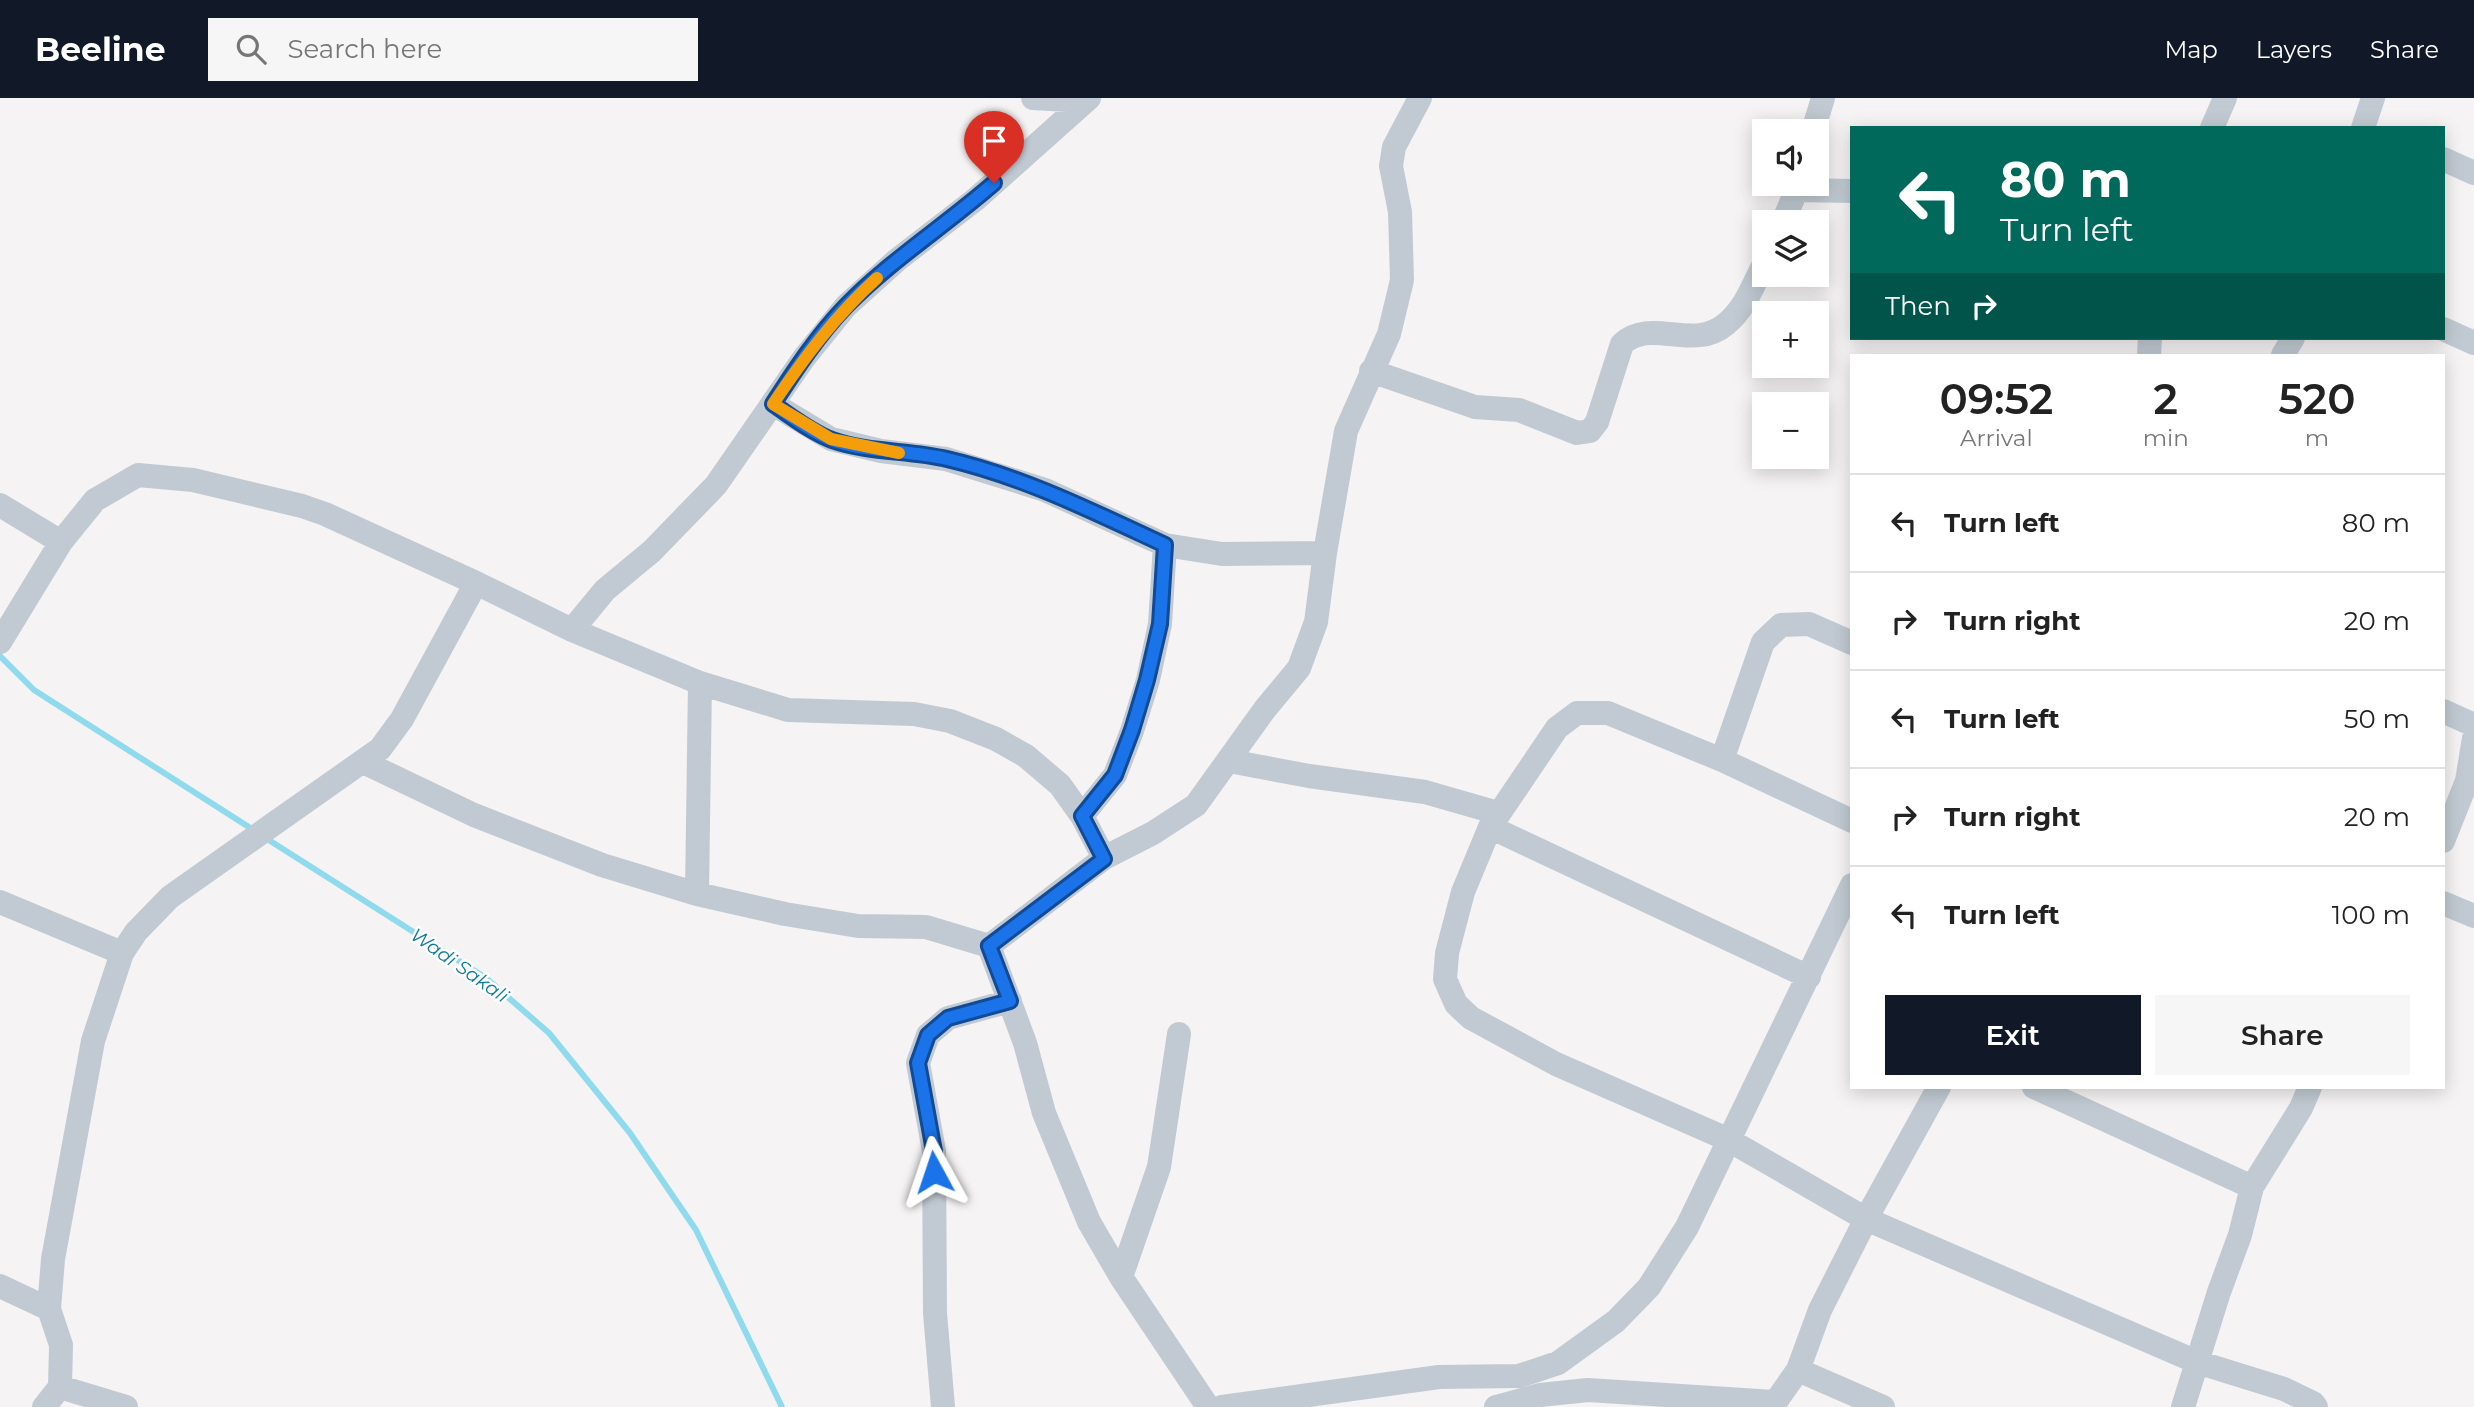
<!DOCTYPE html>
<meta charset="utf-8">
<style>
body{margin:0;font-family:Montserrat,sans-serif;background:#f6f6f6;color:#222;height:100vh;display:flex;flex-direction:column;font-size:26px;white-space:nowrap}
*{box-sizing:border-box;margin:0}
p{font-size:23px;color:#767676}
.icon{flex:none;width:38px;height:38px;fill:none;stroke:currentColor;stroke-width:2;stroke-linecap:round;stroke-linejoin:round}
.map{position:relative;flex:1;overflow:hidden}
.panel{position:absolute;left:1850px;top:256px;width:595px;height:735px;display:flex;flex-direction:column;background:#fff;border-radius:0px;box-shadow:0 4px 18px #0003}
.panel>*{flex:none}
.banner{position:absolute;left:1850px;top:28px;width:595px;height:214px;border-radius:0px;box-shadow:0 4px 18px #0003;background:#00695c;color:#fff;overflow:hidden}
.fabs{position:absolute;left:1752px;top:21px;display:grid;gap:14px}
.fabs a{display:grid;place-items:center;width:77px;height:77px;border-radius:0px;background:#fff;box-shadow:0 4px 18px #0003;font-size:35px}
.pin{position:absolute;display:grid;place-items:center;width:60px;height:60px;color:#fff;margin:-72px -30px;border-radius:50% 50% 50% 0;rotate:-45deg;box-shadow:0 0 7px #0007}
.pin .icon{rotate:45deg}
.me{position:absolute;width:77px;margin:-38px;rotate:355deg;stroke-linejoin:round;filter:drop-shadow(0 0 5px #0008)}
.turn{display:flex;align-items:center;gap:24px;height:147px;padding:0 35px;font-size:32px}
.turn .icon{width:91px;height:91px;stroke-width:2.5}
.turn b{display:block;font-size:49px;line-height:60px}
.then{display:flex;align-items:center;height:66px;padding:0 35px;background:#0003;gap:14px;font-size:26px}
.eta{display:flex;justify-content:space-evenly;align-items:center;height:119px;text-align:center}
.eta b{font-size:42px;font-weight:600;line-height:49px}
.button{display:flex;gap:14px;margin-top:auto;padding:14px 35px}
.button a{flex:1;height:80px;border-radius:0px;background:#111827;color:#fff;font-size:28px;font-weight:600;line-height:80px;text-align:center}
.button a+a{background:#f6f6f6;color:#222}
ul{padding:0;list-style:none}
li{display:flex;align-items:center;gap:21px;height:98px;padding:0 35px;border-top:2px solid #e0e0e0}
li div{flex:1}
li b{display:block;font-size:26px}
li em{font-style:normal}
header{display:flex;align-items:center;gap:42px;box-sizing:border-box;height:98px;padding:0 35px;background:#111827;color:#fff}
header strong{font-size:33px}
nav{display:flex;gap:38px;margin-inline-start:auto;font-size:24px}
.search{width:490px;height:63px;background:#f6f6f6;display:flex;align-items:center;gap:18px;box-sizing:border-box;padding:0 24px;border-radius:0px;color:#767676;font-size:26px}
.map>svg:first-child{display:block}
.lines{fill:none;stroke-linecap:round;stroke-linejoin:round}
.stream{stroke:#90daee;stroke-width:6}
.minor{stroke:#c1cad2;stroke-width:24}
.route-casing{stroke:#114b97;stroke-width:18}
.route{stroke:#1a73e8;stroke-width:12}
.slow{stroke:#f59e0b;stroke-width:12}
.labels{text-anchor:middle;stroke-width:5;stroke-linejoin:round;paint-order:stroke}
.water-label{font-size:19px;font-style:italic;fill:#0c7c9b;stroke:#fff}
</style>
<header>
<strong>Beeline</strong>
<div class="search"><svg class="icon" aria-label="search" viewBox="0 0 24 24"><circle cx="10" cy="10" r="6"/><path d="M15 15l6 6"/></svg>Search here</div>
<nav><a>Map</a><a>Layers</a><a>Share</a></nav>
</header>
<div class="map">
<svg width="2474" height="1309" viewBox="0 0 2474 1309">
<rect width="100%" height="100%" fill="#f5f3f3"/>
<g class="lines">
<!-- stream -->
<path class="stream" d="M 0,558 L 34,592 L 255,733
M 264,739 L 486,880 L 549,935 L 630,1035 L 696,1132 L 782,1309"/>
<!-- minor -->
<path class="minor" d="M 1033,0 L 1085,3
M 2212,30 L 2225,0
M 2363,30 L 2373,0
M 1813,33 L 1823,0
M 2443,61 L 2474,75
M 1797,92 L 1852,93
M 1783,124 L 1799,86
M 2443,231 L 2474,245
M 2149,257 L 2150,240
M 2283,257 L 2293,240
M 1371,273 L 1475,309 L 1519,312 L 1577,335 L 1590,333 L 1597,324 L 1622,246 C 1651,219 1693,254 1726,226 C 1745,211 1753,187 1764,166
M 773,306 L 831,341 L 881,353 L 946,361 L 1045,392 L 1165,447 L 1222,456 L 1325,455
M 0,407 L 61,444
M 572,532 L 700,585 L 788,612 L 914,616 L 950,623 L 996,641 L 1026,658 L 1060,687 L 1082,718 L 1104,760
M 0,544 L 61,444 L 95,402 L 138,377 L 193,382 L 302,408 L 325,416 L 476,485
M 2443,613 L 2474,627
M 1722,662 L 1763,544 L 1781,527 L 1809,526 L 1852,545
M 1229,663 L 1309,678 L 1425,694 L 1498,715
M 363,664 L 474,717 L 602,767 L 697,796 L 785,816 L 858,828 L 926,829 L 989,848
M 1082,718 L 1115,677 L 1132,633 L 1148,582 L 1160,526 L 1165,447
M 1852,723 L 1722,662 L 1608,615 L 1577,615 L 1557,630 L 1490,729 L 1463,794 L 1447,855 L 1445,881 L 1456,906 L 1471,920 L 1556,966 L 1727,1041 L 1866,1121 L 2197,1264 L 2284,1291 L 2313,1305 L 2316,1309
M 1490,729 L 1809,879
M 2443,743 L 2467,683 L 2474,640
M 697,796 L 700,585
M 0,804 L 122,855
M 2443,805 L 2474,818
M 989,848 L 1104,760 L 1153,735 L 1196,707 L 1265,611 L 1299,570 L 1316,524 L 1325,455 L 1346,333 L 1389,236 L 1402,182 L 1400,114 L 1391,68 L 1394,49 L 1420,0
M 989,848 L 1025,945 L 1044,1015 L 1089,1124 L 1121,1179 L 1208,1309
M 2034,989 L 2252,1089
M 1121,1179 L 1159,1069 L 1179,936
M 0,1188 L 49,1211
M 1798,1272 L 1883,1309
M 60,1289 L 126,1309
M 44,1309 L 60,1289 L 61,1247 L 49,1211 L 53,1161 L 93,943 L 122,855 L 136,834 L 170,799 L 380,651 L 402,621 L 476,485 L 572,532 L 605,492 L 652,453 L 716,387 L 804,260 L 846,208 L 897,162 L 976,101 L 1089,0
M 943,1309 L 935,1215 L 934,1053 L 918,965 L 928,937 L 948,920 L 1010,903
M 1222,1309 L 1439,1279 L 1519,1278 L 1558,1265 L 1616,1223 L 1649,1189 L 1687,1129 L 1852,787
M 1496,1309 L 1540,1297 L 1588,1292 L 1774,1304
M 1772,1309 L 1798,1272 L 1820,1212 L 1866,1121 L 1939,989
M 2183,1309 L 2219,1194 L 2240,1137 L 2252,1089 L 2301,1010 L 2310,989"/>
</g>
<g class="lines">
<!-- route casing -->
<g class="route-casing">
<path id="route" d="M 934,1074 L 934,1053 L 918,965 L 928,937 L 948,920 L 1010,903 L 989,848 L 1104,761 L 1082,718 L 1115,677 L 1132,632 L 1147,582 L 1160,526 L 1165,447 C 1094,414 1024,379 947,361 C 909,352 869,355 832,342 C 811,334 791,318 773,306 C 795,272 818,237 846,208 C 891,162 946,127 994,85"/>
</g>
<!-- route -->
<use href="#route" class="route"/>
<!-- slow -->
<path class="slow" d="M 877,180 C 835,218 804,260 773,306 L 831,341 L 899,355"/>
</g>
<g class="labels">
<!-- water labels -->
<g class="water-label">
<text transform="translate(460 867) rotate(35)" y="7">Wadi Sakali</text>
</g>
</g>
</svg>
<div class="fabs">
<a><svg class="icon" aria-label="sound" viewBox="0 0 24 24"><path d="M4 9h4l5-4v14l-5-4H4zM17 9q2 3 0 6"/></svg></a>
<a><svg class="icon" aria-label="layers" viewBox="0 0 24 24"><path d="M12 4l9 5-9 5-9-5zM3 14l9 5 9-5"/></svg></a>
<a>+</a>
<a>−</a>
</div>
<div class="pin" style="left:994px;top:85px;background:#d93025"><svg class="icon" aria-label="arrive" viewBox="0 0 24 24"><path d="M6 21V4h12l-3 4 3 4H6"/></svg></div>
<svg class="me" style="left:934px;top:1074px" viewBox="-20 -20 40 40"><path d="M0-17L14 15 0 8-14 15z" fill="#1a73e8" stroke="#fff" stroke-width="4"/></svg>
<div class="banner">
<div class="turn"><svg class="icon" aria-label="left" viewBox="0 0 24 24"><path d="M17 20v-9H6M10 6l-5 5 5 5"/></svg><div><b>80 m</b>Turn left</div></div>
<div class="then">Then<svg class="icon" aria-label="right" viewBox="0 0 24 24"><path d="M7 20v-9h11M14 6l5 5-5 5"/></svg></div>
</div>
<section class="panel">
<div class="eta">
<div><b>09:52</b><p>Arrival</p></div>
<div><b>2</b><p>min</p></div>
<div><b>520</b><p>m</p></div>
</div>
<ul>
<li><svg class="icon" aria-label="left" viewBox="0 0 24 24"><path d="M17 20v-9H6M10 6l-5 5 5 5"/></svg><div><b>Turn left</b></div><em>80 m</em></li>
<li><svg class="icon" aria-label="right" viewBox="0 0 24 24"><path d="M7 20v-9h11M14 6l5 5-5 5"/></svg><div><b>Turn right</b></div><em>20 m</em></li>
<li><svg class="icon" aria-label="left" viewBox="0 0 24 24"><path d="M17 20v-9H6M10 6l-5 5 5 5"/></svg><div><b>Turn left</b></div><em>50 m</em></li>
<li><svg class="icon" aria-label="right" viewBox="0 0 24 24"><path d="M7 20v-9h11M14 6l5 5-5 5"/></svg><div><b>Turn right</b></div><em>20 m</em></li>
<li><svg class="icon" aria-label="left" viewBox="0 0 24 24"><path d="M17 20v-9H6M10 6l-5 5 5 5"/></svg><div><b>Turn left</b></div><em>100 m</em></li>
</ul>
<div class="button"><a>Exit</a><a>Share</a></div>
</section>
</div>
